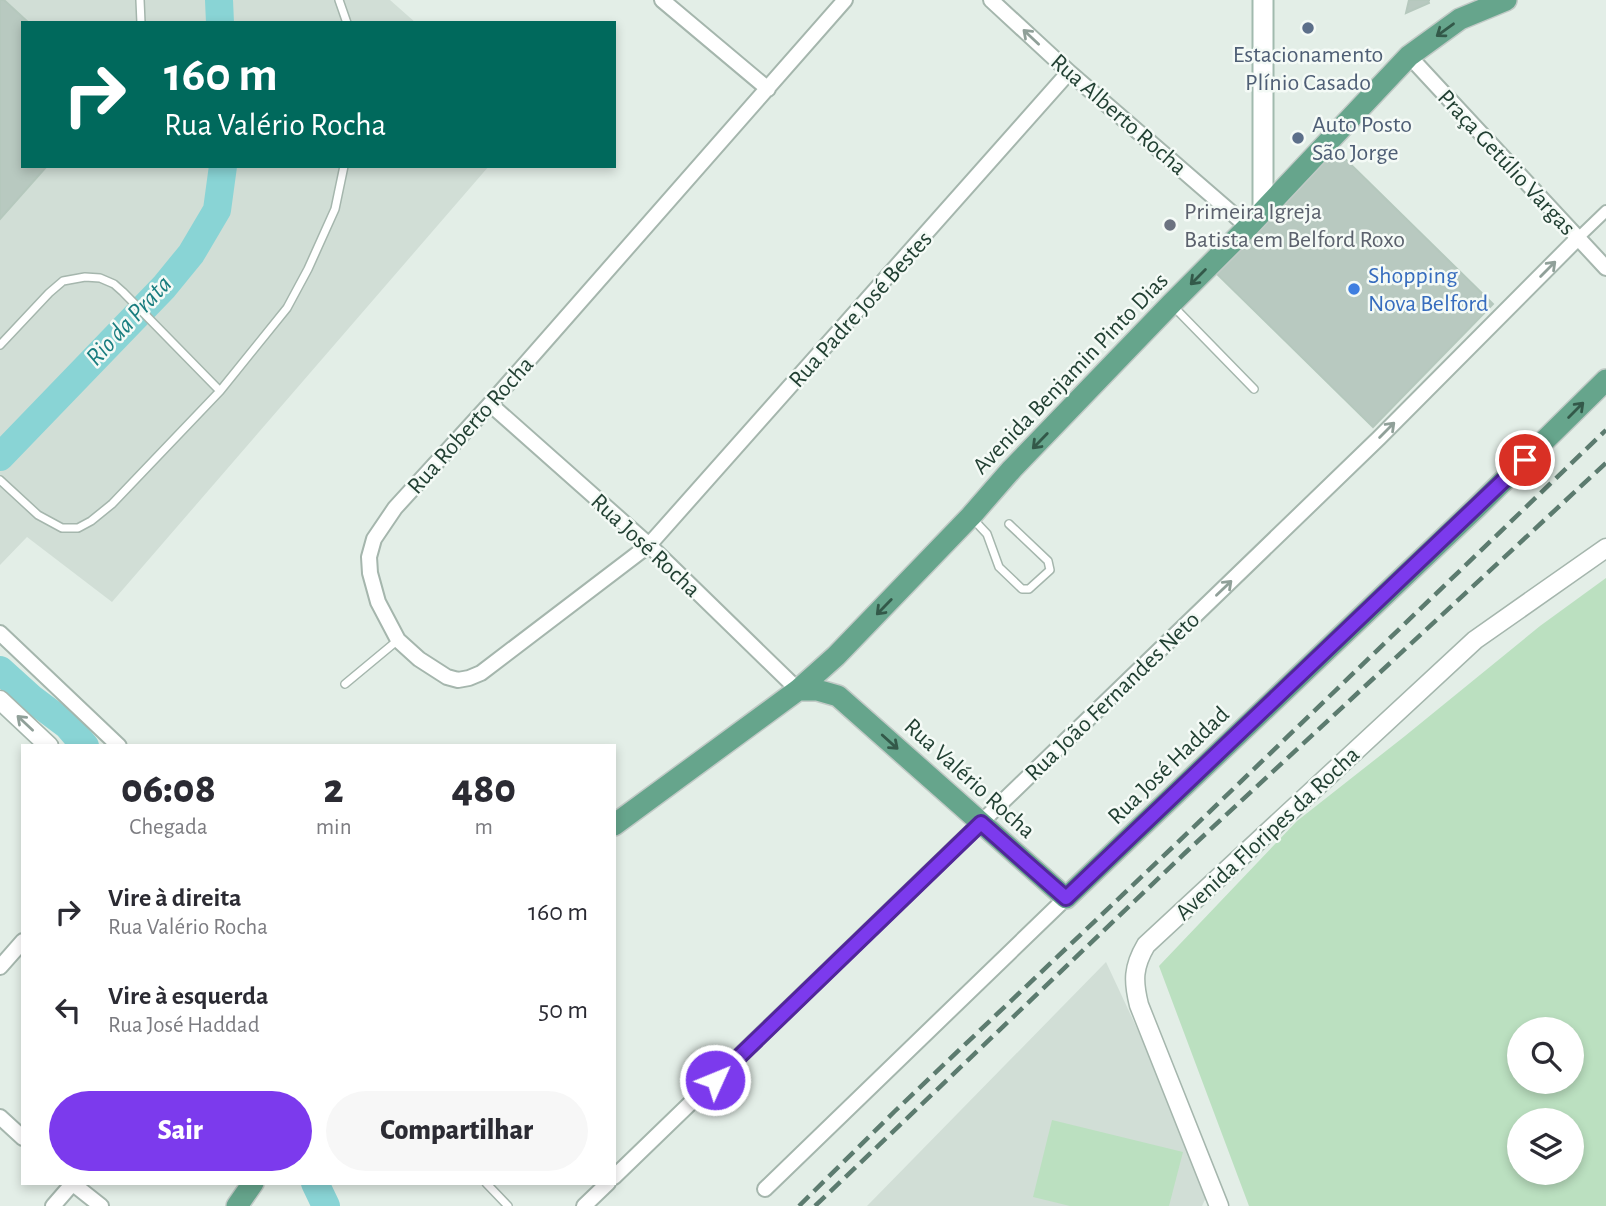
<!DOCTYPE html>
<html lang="pt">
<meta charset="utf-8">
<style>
body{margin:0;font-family:"Alegreya Sans",sans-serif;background:#f7f7f7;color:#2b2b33;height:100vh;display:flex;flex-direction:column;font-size:26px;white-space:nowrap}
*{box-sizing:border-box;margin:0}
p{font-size:23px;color:#7c7c81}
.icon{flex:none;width:38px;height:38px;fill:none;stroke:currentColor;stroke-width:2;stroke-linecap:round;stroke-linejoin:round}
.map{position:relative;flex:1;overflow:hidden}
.sheet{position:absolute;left:21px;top:744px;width:595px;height:441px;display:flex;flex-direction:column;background:#fff;border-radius:0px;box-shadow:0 4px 10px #0003}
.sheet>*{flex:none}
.top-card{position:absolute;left:21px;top:21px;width:595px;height:147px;border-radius:0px;box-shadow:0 4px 10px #0003;background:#00695c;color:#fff;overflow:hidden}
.controls{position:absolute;left:1507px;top:1017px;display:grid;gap:14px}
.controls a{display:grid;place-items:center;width:77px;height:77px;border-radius:50%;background:#fff;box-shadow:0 4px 10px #0003;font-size:35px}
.pin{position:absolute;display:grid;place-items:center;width:60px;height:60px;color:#fff;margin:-30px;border:4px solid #fff;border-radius:50%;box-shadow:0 2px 7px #0007}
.me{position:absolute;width:77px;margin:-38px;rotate:46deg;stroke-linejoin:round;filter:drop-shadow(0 0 5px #0008)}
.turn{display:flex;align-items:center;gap:24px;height:147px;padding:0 28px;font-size:32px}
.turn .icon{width:91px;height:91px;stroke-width:2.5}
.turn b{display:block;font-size:49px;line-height:60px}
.eta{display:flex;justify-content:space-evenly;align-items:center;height:119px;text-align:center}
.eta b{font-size:42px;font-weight:800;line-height:49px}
.cta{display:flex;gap:14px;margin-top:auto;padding:14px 28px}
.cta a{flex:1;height:80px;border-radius:42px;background:#7c3aed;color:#fff;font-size:28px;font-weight:800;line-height:80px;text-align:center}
.cta a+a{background:#f7f7f7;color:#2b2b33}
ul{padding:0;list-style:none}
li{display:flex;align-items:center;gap:21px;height:98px;padding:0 28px}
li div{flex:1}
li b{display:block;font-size:26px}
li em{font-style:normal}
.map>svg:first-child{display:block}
.built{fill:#d1ded6}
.green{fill:#bbe0c0;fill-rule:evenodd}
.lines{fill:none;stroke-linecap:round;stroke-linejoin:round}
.river{stroke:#89d4d5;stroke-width:28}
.building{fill:#b8c9c0;stroke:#b5c8bd;stroke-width:2}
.service-casing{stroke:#a5b6ad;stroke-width:10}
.pedestrian-casing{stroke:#a5b6ad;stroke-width:14}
.minor-casing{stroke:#a5b6ad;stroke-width:18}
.tertiary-casing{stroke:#a5b6ad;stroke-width:21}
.secondary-casing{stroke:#a1baae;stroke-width:23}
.primary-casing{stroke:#c1cac6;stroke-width:24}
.service{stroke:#fff;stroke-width:7}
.pedestrian{stroke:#fff;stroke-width:10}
.minor{stroke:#fff;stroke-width:14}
.tertiary{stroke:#fff;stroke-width:18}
.secondary{stroke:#fff;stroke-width:19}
.primary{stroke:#66a58c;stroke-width:21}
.rail{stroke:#5c7b6f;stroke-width:4.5;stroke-dasharray:14 7;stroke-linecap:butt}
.oneway{stroke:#335949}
.oneway2{stroke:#90a099}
.route-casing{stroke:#51269a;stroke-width:18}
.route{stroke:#7c3aed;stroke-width:12}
.service-dot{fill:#5c6f8a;stroke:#f4faf6;stroke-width:2.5}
.worship-dot{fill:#6b7280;stroke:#f4faf6;stroke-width:2.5}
.shop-dot{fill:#3f7fe0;stroke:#f4faf6;stroke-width:2.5}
.labels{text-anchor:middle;stroke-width:5;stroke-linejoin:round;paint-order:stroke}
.service-label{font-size:24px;fill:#4e5e75;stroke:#f4faf6}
.street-label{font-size:24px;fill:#224033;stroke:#f4faf6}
.worship-label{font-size:24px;fill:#5b616d;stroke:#f4faf6;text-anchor:start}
.shop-label{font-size:24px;fill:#366cbe;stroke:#f4faf6;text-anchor:start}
.water-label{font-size:26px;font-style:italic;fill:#197d7f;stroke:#f4faf6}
</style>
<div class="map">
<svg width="1606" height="1206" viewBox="0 0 1606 1206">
<rect width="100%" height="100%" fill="#e3eee7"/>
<!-- built -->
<path class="built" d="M 0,0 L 390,0 L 416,23 L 23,23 L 23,166 L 489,166 L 112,602 L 27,537 L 0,565 Z
M 1106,962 L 1211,1187 L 1202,1206 L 867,1206 Z"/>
<!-- green -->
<path class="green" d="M 1606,578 L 1606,1206 L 1249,1206 L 1159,966 L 1297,821 L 1405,736 L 1540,626 ZM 1519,1029 L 1572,1029 L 1572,1082 L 1519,1082 ZM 1519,1120 L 1572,1120 L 1572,1172 L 1519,1172 Z
M 1052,1120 L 1183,1152 L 1169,1206 L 1070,1206 L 1033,1197 Z"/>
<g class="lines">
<!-- river -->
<path class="river" d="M 219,0 L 220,23
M 0,457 L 164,287 L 191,254 L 217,210 L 223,166
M 0,670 L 31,698 L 67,725 L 85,746
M 315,1183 L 326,1206"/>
</g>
<!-- building -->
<path class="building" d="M 0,0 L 4,0 L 29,23 L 23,23 L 23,166 L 47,166 L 0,219 Z
M 1409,0 L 1430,0 L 1428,0 L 1429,3 L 1406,13 Z
M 1336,150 L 1493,304 L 1373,427 L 1216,273 Z"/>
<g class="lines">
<!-- service casing -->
<g class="service-casing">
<path id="service" d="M 140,0 L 141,23
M 339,0 L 347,23
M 1172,305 L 1254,389
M 0,345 L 49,293 L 63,281 L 85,277 L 100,278 L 114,284 L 123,292 L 220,391
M 0,480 L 38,515 L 62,528 L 78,528 L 91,521 L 112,504 L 220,391 L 287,308 L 308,269 L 335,209 L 344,166
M 973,519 L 987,534 L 999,567 L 1022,589 L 1029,589 L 1050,570 L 1048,561 L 1009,524
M 345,684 L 398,640
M 486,1183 L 508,1206"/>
</g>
<!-- pedestrian casing -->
<g class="pedestrian-casing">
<path id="pedestrian" d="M 1578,238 L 1606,211"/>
</g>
<!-- minor casing -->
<g class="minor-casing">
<path id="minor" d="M 662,0 L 768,89
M 845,0 L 490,404 L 395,508 L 374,539 L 369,557 L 370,573 L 378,602 L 398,640 L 419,659 L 447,677 L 458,680 L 469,678 L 481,673 L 649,545 L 1069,72
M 991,0 L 1069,72 L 1248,227
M 1409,56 L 1606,268
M 490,404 L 649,545 L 798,690
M 0,633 L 119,746
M 0,967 L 23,941
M 0,1117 L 23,1138
M 614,1177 L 1379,438 L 1578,238
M 72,1183 L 101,1206
M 765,1189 L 1066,898
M 53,1206 L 73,1183
M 584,1206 L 608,1183"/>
</g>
<!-- tertiary casing -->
<g class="tertiary-casing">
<path id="tertiary" d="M 0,700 L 49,746
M 1219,1206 L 1139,1005 C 1133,981 1133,967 1146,945 L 1475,640 L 1606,548"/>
</g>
<!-- secondary casing -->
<g class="secondary-casing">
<path id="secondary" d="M 1263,0 L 1263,211"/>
</g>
<!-- primary casing -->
<g class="primary-casing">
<path id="primary" d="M 798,690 L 817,690 L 838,696 L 1066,898 L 1477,507 L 1606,380
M 614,825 L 798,690 L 836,656 L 971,516 L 1012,469 L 1171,304 L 1248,227 L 1409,56 L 1460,19 L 1506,0
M 237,1206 L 253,1183"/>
</g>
<!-- service -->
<use href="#service" class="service"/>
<!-- pedestrian -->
<use href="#pedestrian" class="pedestrian"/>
<!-- minor -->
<use href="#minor" class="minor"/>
<!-- tertiary -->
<use href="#tertiary" class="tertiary"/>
<!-- secondary -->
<use href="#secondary" class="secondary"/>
<!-- primary -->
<use href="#primary" class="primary"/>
<!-- rail -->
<path class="rail" d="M 799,1206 L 895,1111 L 1175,845 L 1606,430
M 815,1206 L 1185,853 L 1606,463"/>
</g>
<!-- one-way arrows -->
<defs><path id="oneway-shaft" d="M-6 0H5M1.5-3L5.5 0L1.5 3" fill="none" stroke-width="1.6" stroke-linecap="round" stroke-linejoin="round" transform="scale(1.75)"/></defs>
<g class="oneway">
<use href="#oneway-shaft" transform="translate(1445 30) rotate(144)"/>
<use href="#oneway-shaft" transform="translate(1198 277) rotate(135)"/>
<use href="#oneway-shaft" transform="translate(1576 410) rotate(-45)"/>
<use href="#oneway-shaft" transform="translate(1040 441) rotate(134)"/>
<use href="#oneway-shaft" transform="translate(884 607) rotate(134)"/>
<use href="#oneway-shaft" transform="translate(890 742) rotate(42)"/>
</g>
<g class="oneway2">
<use href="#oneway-shaft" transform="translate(1031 37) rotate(-137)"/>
<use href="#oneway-shaft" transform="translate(1548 269) rotate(-45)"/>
<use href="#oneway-shaft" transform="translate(1387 430) rotate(-45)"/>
<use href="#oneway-shaft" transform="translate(1224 588) rotate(-44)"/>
<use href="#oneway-shaft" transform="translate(25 723) rotate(-137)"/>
</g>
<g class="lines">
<!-- route casing -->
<g class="route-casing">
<path id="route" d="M 715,1080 L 981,823 L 1066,898 L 1525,460"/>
</g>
<!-- route -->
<use href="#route" class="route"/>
</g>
<!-- markers -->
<g class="service-dot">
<circle cx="1308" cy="28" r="7"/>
<circle cx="1298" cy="138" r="7"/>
</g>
<circle class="worship-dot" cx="1170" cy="225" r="7"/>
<circle class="shop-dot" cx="1354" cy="289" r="7"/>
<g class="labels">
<!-- service labels -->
<g class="service-label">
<text x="1308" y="62">Estacionamento<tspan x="1308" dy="28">Plínio Casado</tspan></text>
<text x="1312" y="132" text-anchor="start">Auto Posto<tspan x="1312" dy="28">São Jorge</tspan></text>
</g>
<!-- street labels -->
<g class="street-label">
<text transform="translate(1119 114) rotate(41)" y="8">Rua Alberto Rocha</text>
<text transform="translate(1507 162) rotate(47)" y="8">Praça Getúlio Vargas</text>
<text transform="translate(860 309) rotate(-48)" y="8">Rua Padre José Bestes</text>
<text transform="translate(1070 373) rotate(-46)" y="8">Avenida Benjamin Pinto Dias</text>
<text transform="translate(470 425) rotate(-48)" y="8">Rua Roberto Rocha</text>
<text transform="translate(646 545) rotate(43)" y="8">Rua José Rocha</text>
<text transform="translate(1112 696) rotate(-44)" y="8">Rua João Fernandes Neto</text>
<text transform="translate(1168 765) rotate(-44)" y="8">Rua José Haddad</text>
<text transform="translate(970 778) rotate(42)" y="8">Rua Valério Rocha</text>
<text transform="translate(1267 833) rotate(-43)" y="8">Avenida Floripes da Rocha</text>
</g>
<!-- worship labels -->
<g class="worship-label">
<text x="1184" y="219">Primeira Igreja<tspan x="1184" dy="28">Batista em Belford Roxo</tspan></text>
</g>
<!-- shop labels -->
<g class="shop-label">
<text x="1368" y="283">Shopping<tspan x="1368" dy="28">Nova Belford</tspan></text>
</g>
<!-- water labels -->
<g class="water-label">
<text transform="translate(128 320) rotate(-47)" y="9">Rio da Prata</text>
</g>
</g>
</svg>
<div class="controls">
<a><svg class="icon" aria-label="search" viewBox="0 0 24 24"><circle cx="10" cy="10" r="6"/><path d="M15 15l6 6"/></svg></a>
<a><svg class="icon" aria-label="layers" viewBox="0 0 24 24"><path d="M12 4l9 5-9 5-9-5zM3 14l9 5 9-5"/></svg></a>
</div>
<div class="pin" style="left:1525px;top:460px;background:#d93025"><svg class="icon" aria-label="arrive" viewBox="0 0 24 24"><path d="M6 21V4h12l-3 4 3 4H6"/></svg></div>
<svg class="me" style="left:715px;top:1080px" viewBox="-20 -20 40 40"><circle r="17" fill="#7c3aed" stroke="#fff" stroke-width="3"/><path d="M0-11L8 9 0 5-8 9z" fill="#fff"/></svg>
<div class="top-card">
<div class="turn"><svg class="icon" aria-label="right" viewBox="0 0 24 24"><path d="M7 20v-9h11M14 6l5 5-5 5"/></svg><div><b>160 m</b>Rua Valério Rocha</div></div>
</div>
<section class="sheet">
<div class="eta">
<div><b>06:08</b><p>Chegada</p></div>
<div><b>2</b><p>min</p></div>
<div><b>480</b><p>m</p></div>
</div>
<ul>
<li><svg class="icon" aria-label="right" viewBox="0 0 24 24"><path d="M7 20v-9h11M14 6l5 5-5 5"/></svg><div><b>Vire à direita</b><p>Rua Valério Rocha</p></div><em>160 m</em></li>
<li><svg class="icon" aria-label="left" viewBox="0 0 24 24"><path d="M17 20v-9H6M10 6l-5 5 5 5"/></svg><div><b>Vire à esquerda</b><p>Rua José Haddad</p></div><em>50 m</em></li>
</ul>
<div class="cta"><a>Sair</a><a>Compartilhar</a></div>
</section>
</div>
